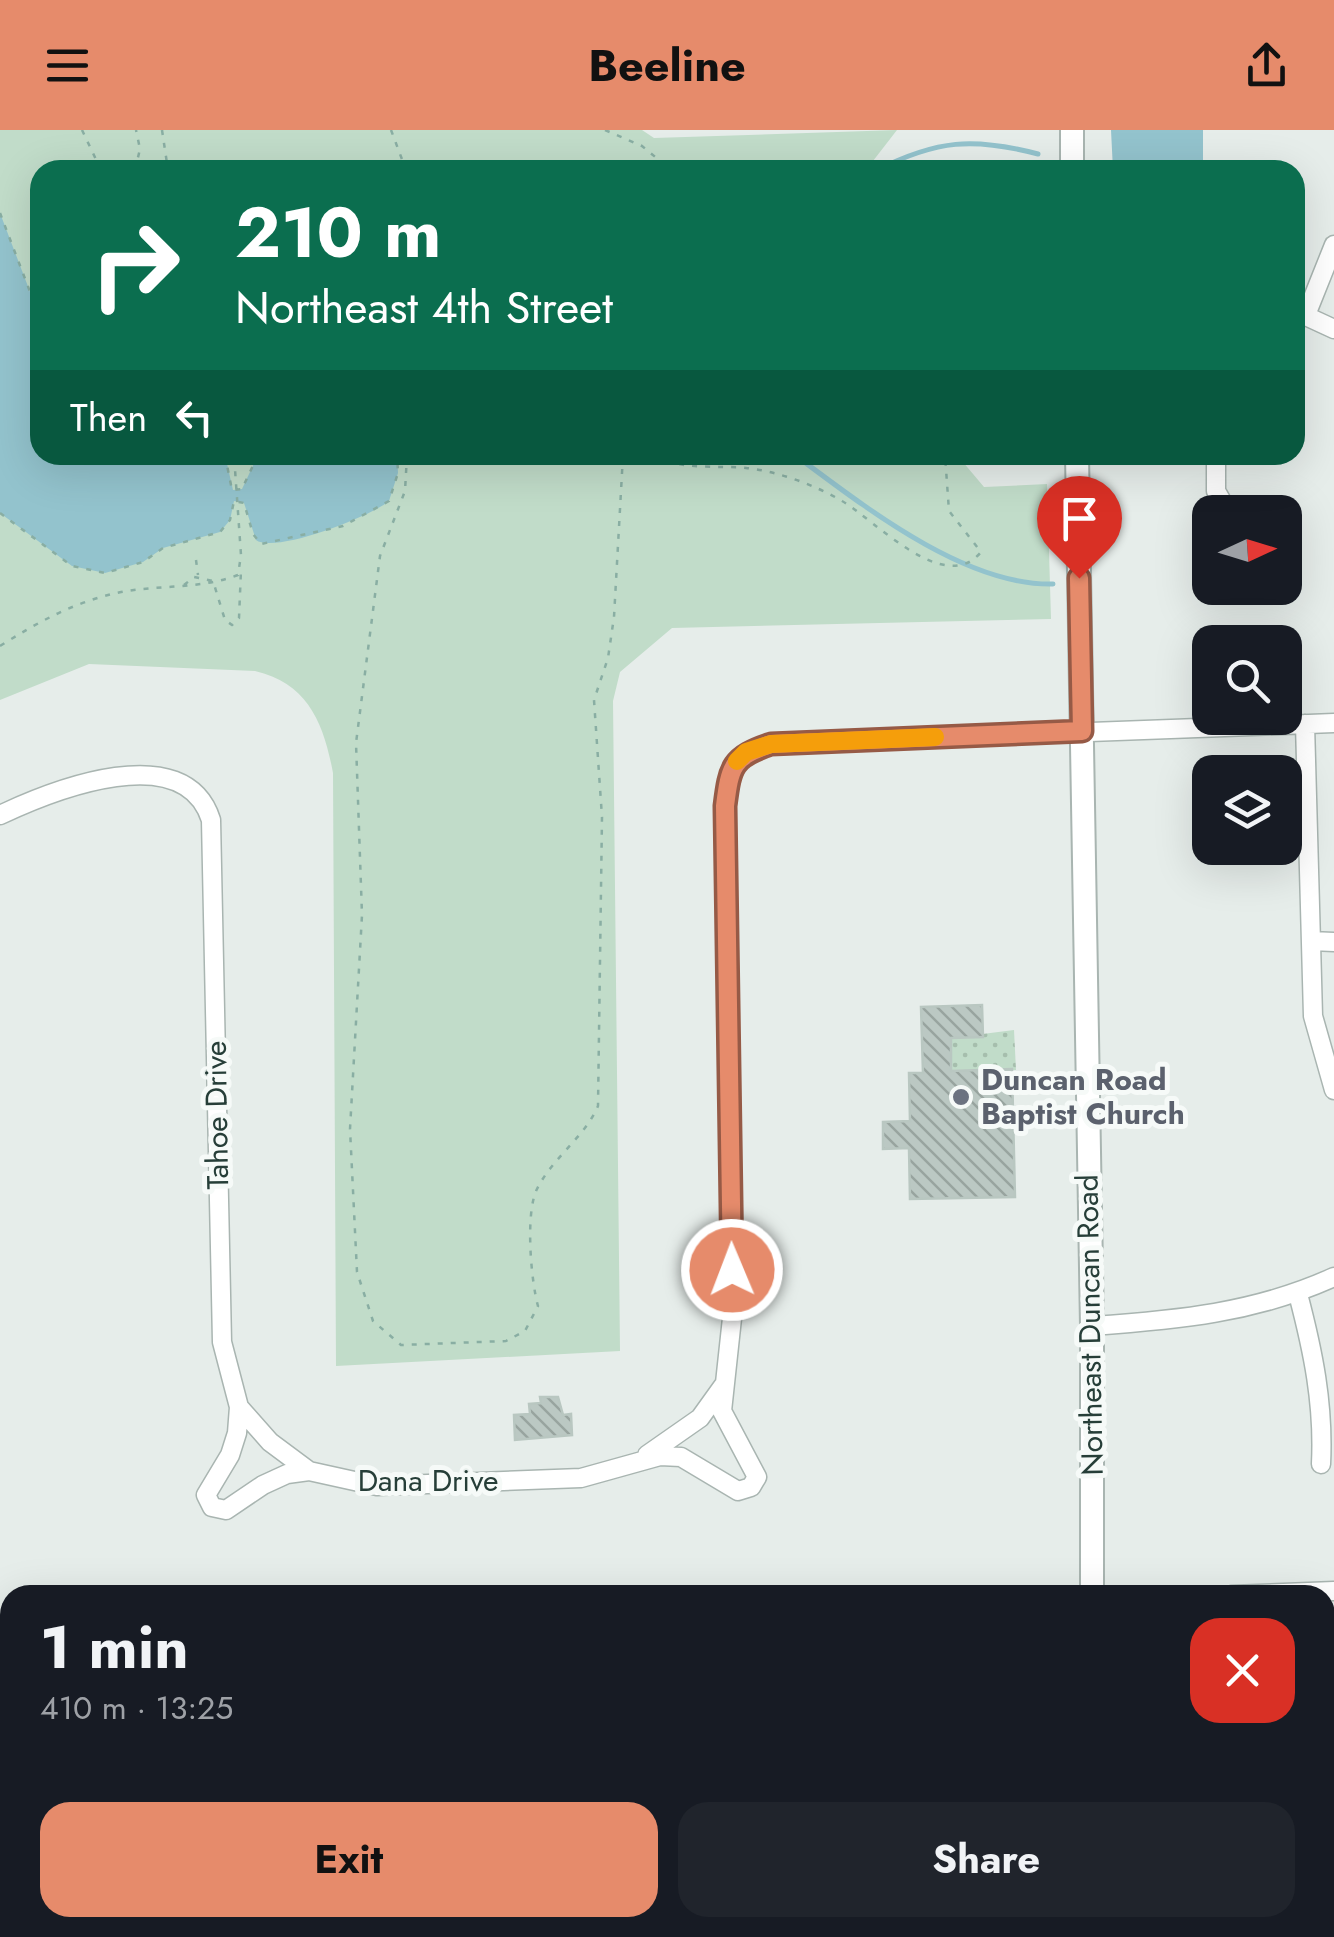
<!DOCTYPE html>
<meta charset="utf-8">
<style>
body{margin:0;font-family:Jost,sans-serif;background:#20242c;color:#f1f3f6;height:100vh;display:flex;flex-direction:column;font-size:38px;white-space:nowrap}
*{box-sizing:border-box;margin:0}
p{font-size:32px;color:#9ea1a6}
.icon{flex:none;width:55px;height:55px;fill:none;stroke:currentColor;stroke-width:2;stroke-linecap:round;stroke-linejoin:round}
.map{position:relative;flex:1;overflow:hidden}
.details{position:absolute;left:0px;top:1455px;width:1335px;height:352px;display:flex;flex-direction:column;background:#171b24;border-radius:30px 30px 0 0;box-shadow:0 10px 40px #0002}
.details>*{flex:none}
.top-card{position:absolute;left:30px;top:30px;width:1275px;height:305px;border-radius:30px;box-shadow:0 10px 40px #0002;background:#0b6e4f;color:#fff;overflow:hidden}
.needle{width:65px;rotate:86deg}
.buttons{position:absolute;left:1192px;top:365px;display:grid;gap:20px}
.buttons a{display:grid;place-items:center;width:110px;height:110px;border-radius:20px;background:#171b24;box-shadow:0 10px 40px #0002;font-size:50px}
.pin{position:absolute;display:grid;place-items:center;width:85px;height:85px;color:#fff;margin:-102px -42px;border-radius:50% 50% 50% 0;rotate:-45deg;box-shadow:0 0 10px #0007}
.pin .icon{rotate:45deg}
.me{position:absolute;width:110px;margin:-55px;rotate:359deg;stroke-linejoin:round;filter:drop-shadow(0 0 8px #0008)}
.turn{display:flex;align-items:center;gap:35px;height:210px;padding:0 40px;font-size:45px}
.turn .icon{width:130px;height:130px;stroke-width:2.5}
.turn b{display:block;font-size:70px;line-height:85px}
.then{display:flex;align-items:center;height:95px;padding:0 40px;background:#0003;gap:20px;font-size:38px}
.round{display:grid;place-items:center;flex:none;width:105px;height:105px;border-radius:30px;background:#20242c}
.overview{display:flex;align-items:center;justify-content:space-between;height:170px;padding:0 40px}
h1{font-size:60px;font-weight:700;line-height:75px}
.button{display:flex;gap:20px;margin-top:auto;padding:20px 40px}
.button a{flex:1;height:115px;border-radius:30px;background:#e68b6b;color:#111;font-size:40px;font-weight:700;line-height:115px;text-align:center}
.button a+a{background:#20242c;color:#f1f3f6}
header{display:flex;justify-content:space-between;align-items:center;height:130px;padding:0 40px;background:#e68b6b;color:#111;font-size:45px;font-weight:700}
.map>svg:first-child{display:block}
.green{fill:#c1dcc9}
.park{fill:url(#park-dots)}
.water{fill:#93c3cd}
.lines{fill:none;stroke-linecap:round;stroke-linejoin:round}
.stream{stroke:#93c3cd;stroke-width:5}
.building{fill:url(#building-back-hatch);stroke:#b9c7c1;stroke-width:2.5}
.minor-casing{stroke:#a9b5b1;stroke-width:21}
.tertiary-casing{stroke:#a9b5b1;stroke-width:26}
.path{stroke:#89aea3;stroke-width:2.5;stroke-dasharray:5 8;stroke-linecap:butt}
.minor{stroke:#fff;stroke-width:18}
.tertiary{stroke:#fff;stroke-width:22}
.route-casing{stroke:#965a46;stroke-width:25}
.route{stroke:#e68b6b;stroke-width:18}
.slow{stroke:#f59e0b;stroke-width:18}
.worship-dot{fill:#6b7280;stroke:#f6faf8;stroke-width:4}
.labels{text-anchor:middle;stroke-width:10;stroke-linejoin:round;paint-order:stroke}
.worship-label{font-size:30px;font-weight:bold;fill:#5b616d;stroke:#f6faf8;text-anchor:start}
.street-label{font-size:30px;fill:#263e38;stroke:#f6faf8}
</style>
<header><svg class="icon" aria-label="menu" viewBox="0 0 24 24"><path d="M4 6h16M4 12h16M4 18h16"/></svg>Beeline<svg class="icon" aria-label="share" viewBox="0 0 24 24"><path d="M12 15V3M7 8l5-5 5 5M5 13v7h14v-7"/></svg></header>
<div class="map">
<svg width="1334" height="1807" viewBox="0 0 1334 1807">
<defs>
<pattern id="park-dots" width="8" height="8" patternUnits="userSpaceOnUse" patternTransform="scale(2.5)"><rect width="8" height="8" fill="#c1dcc9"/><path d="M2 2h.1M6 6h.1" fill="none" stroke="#a6bead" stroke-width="1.8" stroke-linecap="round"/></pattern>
<pattern id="building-back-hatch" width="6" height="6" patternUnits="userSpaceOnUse" patternTransform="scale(2.5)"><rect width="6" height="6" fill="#bbc8c3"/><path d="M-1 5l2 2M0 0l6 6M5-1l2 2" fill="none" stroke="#98a49f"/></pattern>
</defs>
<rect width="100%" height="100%" fill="#e6edea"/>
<!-- green -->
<path class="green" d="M 0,0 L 642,0 L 654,8 L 897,0 L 866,40 L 40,40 L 40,325 L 957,325 L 984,357 L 1047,354 L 1051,489 L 672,498 L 620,542 L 613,571 L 620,1221 L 336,1236 L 333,643 C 324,594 308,553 255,541 L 89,534 L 0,570 Z"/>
<!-- park -->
<path class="park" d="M 1014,900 L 1016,940 L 951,941 L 951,908 Z"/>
<!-- water -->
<path class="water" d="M 1111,0 L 1203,0 L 1203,40 L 1113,40 Z
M 0,83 L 40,188 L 40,325 L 225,325 L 233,360 L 242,359 L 258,325 L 397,325 L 398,343 L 389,371 C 370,387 274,424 256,410 L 244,373 L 234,371 L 230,390 L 220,402 L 163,418 L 143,432 L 105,443 L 72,436 L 0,383 Z"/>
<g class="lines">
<!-- stream -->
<path class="stream" d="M 877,40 C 937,10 973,7 1038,24
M 795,325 C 865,377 965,456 1053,454"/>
</g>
<!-- building -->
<path class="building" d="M 982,875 L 983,907 L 951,908 L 951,941 L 1012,939 L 1015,1067 L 910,1069 L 909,1018 L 883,1019 L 883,992 L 910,991 L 909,943 L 923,943 L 921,877 Z
M 540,1267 L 558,1267 L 563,1285 L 571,1284 L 572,1305 L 515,1310 L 514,1285 L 530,1284 L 529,1274 L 541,1273 Z
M 973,1798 L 1001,1798 L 1001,1807 L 973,1807 Z
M 858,1799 L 858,1807 L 833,1807 L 833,1800 Z"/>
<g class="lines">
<!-- minor casing -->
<g class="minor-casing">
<path id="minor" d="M 1295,181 L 1334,199
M 1306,185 L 1334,115
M 1216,325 L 1216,361 L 1228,382
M 1305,594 L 1313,886 L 1334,960
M 0,685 C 53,660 185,607 211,690 L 222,1212 L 239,1277 L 237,1303 L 230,1325 L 206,1365 L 212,1377 L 226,1380 L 263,1355 L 287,1344 L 309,1341 L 377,1356 L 581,1348 L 660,1326 L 681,1327 L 738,1361 L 751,1357 L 757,1347 L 722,1281 L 733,1179 L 725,676 C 730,636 732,627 771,614 L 1334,593
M 1311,811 L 1334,812
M 1298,1164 C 1313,1221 1324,1274 1321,1334
M 1092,1196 C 1177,1190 1255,1183 1334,1147
M 239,1277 L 270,1312 L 309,1341
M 647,1325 L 700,1288 L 723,1256
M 1231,1465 L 1334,1461
M 0,1514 L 10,1514
M 1325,1663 L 1334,1654
M 0,1793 L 10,1793
M 200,1798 L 200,1807
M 439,1798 L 439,1807
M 673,1798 L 673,1807
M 1263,1807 L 1264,1798"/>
</g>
<!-- tertiary casing -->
<g class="tertiary-casing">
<path id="tertiary" d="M 1072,0 L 1072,40
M 1077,325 L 1092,1196 L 1092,1465
M 1099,1798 L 1100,1807"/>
</g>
<!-- path -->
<path class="path" d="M 82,0 L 101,40
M 162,0 L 168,40
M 391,0 L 406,40
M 605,0 L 642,16 L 671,40
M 135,40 L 140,19 L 136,0
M 0,83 L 40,188
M 225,325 L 232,360 L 242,359 L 258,325
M 407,325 L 405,361 L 380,426 L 356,613 L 362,785 L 350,999 L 357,1142 L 373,1191 L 401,1215 L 506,1211 L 525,1201 L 538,1176 C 531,1151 525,1083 537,1059 C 553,1027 584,1008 598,976 L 602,687 L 594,570 L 608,528 L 614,487 L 623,325
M 426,325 L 435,325
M 655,325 C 680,341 718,335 746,338 C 777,341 815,355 842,371 C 874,389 944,467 981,422 L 949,381 L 945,325
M 0,383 L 72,436 L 105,443 L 143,432 L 163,418 L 220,402 L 230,390 L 234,371 L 244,373 L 253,404 L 261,414 L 343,396 L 389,371 L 398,343 L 397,325
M 196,430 L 198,445
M 184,455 L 194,447 L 213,451 L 225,490 L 232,495 L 239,488 L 241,440
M 0,516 C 40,491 74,472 121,462 C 159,455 202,459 238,445 L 241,425 L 234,325
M 895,1798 L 909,1807
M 1019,1798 L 1020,1798
M 819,1807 L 820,1798
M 894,1807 L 902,1798"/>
<!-- minor -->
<use href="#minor" class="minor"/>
<!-- tertiary -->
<use href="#tertiary" class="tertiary"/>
</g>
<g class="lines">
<!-- route casing -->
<g class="route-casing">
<path id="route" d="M 732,1140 L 725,676 C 730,636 732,627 771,614 L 1082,601 L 1079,448"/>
</g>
<!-- route -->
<use href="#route" class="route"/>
<!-- slow -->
<path class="slow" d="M 737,631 L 746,622 L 771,614 L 935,607"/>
</g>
<!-- markers -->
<circle class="worship-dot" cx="961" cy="967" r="10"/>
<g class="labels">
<!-- worship labels -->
<g class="worship-label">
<text x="981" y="960">Duncan Road<tspan x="981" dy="34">Baptist Church</tspan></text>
</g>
<!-- street labels -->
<g class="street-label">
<text transform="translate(217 985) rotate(-91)" y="10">Tahoe Drive</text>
<text transform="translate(1090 1195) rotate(-91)" y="10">Northeast Duncan Road</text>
<text x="428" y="1361">Dana Drive</text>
</g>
</g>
</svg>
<div class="buttons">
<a><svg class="needle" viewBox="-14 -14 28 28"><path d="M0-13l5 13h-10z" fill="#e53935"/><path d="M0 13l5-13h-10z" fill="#9ea1a6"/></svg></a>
<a><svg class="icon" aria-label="search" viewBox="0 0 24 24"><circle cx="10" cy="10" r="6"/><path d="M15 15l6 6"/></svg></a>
<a><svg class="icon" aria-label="layers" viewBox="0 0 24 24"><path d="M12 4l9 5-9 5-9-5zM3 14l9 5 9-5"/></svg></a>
</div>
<div class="pin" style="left:1079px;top:448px;background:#d93025"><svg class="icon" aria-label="arrive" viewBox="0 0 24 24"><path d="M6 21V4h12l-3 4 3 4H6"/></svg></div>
<svg class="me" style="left:732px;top:1140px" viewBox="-20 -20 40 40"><circle r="17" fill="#e68b6b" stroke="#fff" stroke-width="3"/><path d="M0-11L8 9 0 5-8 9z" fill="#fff"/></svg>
<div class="top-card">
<div class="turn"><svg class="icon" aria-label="right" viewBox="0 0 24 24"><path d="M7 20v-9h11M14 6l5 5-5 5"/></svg><div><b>210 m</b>Northeast 4th Street</div></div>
<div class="then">Then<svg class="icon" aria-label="left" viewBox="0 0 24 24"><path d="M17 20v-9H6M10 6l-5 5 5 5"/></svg></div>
</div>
<section class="details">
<div class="overview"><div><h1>1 min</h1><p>410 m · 13:25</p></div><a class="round" style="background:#d93025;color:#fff"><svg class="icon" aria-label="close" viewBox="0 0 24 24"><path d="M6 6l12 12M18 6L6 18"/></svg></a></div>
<div class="button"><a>Exit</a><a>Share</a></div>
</section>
</div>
